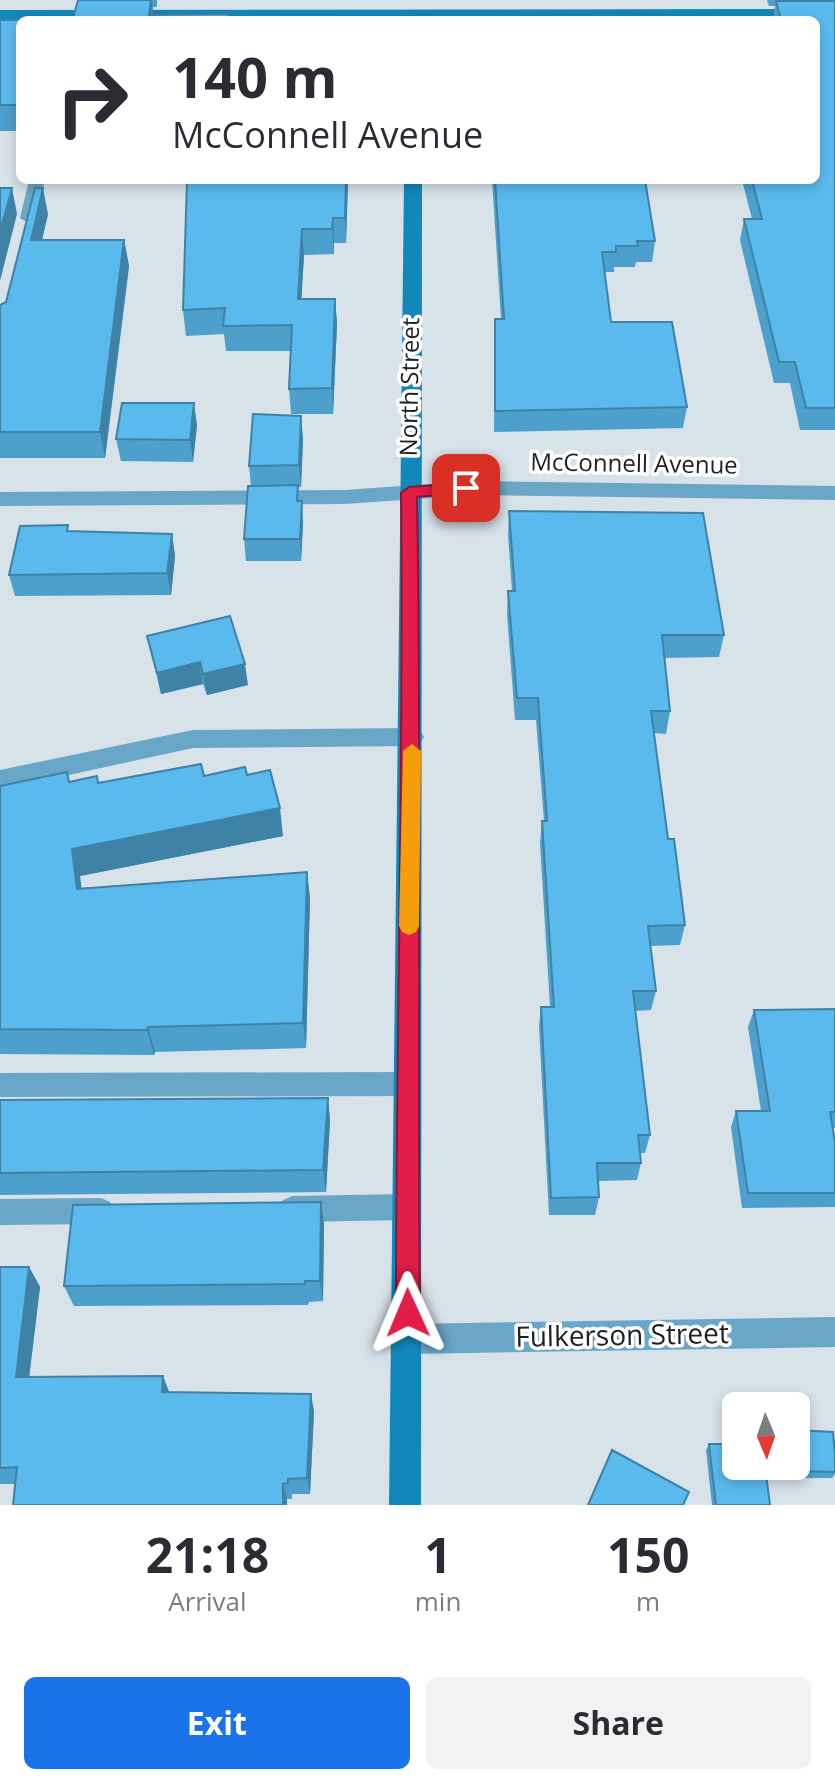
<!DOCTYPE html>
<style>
body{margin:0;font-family:"Open Sans",sans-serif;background:#f2f2f3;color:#2b2b33;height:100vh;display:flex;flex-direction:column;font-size:30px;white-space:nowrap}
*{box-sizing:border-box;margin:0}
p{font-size:26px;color:#7c7c81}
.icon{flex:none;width:44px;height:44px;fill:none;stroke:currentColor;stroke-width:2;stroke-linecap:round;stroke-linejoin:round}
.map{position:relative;height:1505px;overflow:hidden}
.side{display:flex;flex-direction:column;background:#fff;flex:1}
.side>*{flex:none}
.top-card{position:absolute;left:16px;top:16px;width:804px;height:168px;border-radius:12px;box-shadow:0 4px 12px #0003;background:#fff;color:#2b2b33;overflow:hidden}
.needle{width:52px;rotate:178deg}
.buttons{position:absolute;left:722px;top:1392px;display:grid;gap:16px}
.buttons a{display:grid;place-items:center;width:88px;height:88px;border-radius:12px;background:#fff;box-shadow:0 4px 12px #0003;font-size:40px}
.pin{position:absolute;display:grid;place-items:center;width:68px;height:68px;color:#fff;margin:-34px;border-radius:16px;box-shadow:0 4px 12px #0006}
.me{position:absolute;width:88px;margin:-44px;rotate:359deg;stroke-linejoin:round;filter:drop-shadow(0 0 6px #0008)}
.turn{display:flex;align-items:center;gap:28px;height:168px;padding:0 24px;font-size:36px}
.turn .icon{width:104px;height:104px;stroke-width:2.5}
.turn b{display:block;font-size:56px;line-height:68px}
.eta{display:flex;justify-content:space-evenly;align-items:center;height:136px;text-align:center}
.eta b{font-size:48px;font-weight:700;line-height:56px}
.primary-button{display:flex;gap:16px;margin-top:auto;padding:16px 24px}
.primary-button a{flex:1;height:92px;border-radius:12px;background:#1a73e8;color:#fff;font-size:32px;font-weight:700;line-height:92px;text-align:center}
.primary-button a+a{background:#f2f2f3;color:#2b2b33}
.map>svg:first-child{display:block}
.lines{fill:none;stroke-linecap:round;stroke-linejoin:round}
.lane{fill:#6aa6c7;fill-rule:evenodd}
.street{fill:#6aa6c7;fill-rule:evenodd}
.secondary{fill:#1287b9;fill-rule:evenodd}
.wall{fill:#4da0cc}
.shaded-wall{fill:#3f82a6}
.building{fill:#5abaed;stroke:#3f82a6;stroke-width:2}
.route{fill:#e11d48;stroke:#92132f;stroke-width:2}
.slow{fill:#f59e0b}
.labels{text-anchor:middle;stroke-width:7;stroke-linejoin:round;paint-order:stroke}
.street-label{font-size:24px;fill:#1d2123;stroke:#fff}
.near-street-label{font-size:28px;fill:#1d2123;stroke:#fff}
</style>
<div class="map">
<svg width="835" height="1505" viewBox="0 0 835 1505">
<rect width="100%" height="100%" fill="#d7e2e9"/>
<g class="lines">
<!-- lane -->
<path class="lane" d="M 29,180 L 45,180 L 36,218 L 28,223 L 20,218 Z
M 407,1072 L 416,1076 L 420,1084 L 416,1092 L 407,1096 L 0,1097 L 0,1073 Z
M 407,1194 L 416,1198 L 420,1207 L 416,1216 L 407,1220 L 292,1222 L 283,1218 L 279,1209 L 283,1200 L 292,1196 Z
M 101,1198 L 110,1202 L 114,1211 L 110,1220 L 101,1224 L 0,1225 L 0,1199 Z"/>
<!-- street -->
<path class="street" d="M 472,481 L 835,486 L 835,500 L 472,495 L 345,504 L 0,506 L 0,492 L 345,490 Z
M 412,728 L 420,730 L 424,737 L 420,744 L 412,746 L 193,748 L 0,790 L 0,770 L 193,730 Z
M 835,1317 L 835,1347 L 408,1354 L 397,1350 L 393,1339 L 397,1328 L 408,1324 Z"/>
<!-- secondary -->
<path class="secondary" d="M 835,9 L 835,19 L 0,20 L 0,10 Z
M 404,180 L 422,180 L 421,1505 L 389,1505 Z"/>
</g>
<!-- wall -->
<path class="wall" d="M 78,0 L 157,0 L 157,7 L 152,7 L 153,15 L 229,14 L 229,20 L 20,20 L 20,131 L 0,131 L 0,20 L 73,19 Z
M 767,0 L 835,1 L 835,430 L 800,430 L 790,383 L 774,383 L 740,240 L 744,219 L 752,219 L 742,180 L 816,180 L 816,20 L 773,20 L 775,6 L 769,6 Z
M 348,180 L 346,243 L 334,243 L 334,254 L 304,255 L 301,299 L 335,299 L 337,324 L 333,414 L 291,414 L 289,389 L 291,351 L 226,351 L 224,334 L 186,336 L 183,310 Z
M 492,180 L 645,180 L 655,241 L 652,262 L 636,262 L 635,267 L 614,267 L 614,272 L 605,272 L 611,322 L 687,407 L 683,428 L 494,432 L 495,319 L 501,319 Z
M 48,214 L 42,240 L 124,240 L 129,266 L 105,458 L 0,458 L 0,305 L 6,302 Z
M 197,425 L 193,462 L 121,461 L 116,439 Z
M 303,438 L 301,487 L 298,487 L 299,501 L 303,523 L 301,561 L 246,561 L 244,539 L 251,486 L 249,466 Z
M 509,511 L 724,635 L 719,657 L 664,658 L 670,711 L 666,734 L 654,733 L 668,839 L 685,925 L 680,945 L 650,946 L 656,991 L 651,1010 L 635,1011 L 650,1135 L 645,1153 L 640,1153 L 641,1163 L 637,1180 L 598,1181 L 599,1197 L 595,1215 L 549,1215 L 539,1027 L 541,1007 L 550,1007 L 540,843 L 542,821 L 544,821 L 536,720 L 515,720 L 507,614 L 508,591 L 512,591 L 508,534 Z
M 69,531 L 172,534 L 175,556 L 171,595 L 15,596 L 9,575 Z
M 147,636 L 248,685 L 207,695 L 203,684 L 161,694 Z
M 204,776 L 283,836 L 80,876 L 81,888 L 307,872 L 310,899 L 306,1048 L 155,1052 L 154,1055 L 0,1054 L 0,786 L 69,782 L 99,783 Z
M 835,1009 L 835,1128 L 833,1128 L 835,1142 L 835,1207 L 742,1208 L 731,1127 L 736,1111 L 761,1111 L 748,1027 L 754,1010 Z
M 328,1098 L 330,1121 L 326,1192 L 0,1195 L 0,1100 Z
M 321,1202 L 324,1224 L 323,1301 L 309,1302 L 308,1305 L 74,1306 L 64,1286 Z
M 0,1267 L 29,1267 L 40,1287 L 29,1377 L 169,1392 L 314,1411 L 310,1494 L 292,1494 L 292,1499 L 287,1499 L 287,1505 L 13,1505 L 16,1484 L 0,1484 Z
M 796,1430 L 835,1455 L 835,1474 L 832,1478 L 795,1478 L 794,1466 L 796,1466 Z
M 709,1444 L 770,1505 L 712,1505 L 706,1450 Z"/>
<!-- shaded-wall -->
<path class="shaded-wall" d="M 152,0 L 154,20 L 149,15 Z
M 346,180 L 348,180 L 346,243 L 345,218 Z
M 12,188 L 17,214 L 0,281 L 0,232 Z
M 43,188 L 48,214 L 36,266 L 31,240 Z
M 333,218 L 334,243 L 334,254 L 332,229 Z
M 302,229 L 304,255 L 300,325 L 298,299 Z
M 124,240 L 129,266 L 105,458 L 100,432 Z
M 335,299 L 337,324 L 333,414 L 332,388 Z
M 194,403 L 197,425 L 193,462 L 190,440 Z
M 301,416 L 303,438 L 301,487 L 299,465 Z
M 302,501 L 303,523 L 301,561 L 300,539 Z
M 172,534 L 175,556 L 171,595 L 167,573 Z
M 200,662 L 203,684 L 161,694 L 157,673 Z
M 245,664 L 248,685 L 207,695 L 203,674 Z
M 280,808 L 283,836 L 80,876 L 85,916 L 77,889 L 72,849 Z
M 307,872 L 310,899 L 306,1048 L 303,1023 Z
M 148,1027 L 155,1052 L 154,1055 L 147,1030 Z
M 328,1098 L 330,1121 L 326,1192 L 323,1170 Z
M 321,1202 L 324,1224 L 323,1301 L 320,1281 Z
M 29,1267 L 40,1287 L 27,1395 L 16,1377 Z
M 163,1376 L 170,1394 L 162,1392 Z
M 311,1394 L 314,1411 L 310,1494 L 307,1478 Z
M 283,1484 L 287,1499 L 287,1505 L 283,1505 Z"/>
<!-- building -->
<path class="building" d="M 78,0 L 151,0 L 149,15 L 229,14 L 228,20 L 20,20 L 20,105 L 0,105 L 0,20 L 73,19 Z
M 776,1 L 835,1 L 835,408 L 806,408 L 795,362 L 779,362 L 744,219 L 762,219 L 752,180 L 816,180 L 816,20 L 781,20 Z
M 187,180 L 346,180 L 345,218 L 333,218 L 332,229 L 302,229 L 298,299 L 335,299 L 332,388 L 289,389 L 292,325 L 223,326 L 225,308 L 183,310 Z
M 495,180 L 645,180 L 655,241 L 637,241 L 638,246 L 616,246 L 616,252 L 602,252 L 611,322 L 672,322 L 687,407 L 495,411 L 495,319 L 504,319 Z
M 0,188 L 12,188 L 0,232 Z
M 35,188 L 43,188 L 31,240 L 124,240 L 100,432 L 0,432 L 0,305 L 6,302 Z
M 122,403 L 194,403 L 190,440 L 116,439 Z
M 253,414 L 301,416 L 299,465 L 249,466 Z
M 298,485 L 297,501 L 302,501 L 300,539 L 244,539 L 248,486 Z
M 509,511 L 703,513 L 724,635 L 662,635 L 670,711 L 651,711 L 668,839 L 674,839 L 685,925 L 648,926 L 656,991 L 633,991 L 650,1135 L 638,1135 L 641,1163 L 597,1163 L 599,1197 L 551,1198 L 541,1007 L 554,1007 L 542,821 L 547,821 L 538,698 L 517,698 L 508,591 L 515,591 Z
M 68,525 L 67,531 L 172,534 L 167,573 L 9,575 L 20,526 Z
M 230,616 L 245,664 L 203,674 L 200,662 L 157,673 L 147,636 Z
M 201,764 L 204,776 L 245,767 L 247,775 L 270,770 L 280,808 L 72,849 L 77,889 L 307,872 L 303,1023 L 148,1027 L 147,1030 L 0,1029 L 0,786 L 67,772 L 69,782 L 97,776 L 98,783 Z
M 835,1009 L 835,1112 L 830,1112 L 835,1142 L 835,1193 L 748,1193 L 736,1111 L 770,1111 L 754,1010 Z
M 328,1098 L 323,1170 L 0,1173 L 0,1100 Z
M 321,1202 L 320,1281 L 305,1281 L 305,1284 L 64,1286 L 73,1205 Z
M 0,1267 L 29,1267 L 16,1377 L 163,1376 L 162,1392 L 311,1394 L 307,1478 L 288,1479 L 288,1483 L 283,1484 L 283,1505 L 13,1505 L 17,1467 L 0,1468 Z
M 796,1430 L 833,1432 L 835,1455 L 835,1472 L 800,1471 Z
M 709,1444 L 736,1444 L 736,1466 L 765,1466 L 770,1505 L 716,1505 Z
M 612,1450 L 689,1492 L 683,1505 L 588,1505 Z"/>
<!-- route -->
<path class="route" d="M 466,483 L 472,485 L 472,492 L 417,497 C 422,769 417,1041 420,1313 L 416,1321 L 408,1324 L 400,1321 L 396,1313 C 396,1039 404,766 401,493 L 409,487 Z"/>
<!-- slow -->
<path class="slow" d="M 412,744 L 421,751 L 419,926 L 416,932 L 409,935 L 402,932 L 399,926 L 403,751 Z"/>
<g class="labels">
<!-- street labels -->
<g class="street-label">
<text transform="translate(410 387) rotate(-89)" y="8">North Street</text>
<text transform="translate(634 464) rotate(1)" y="8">McConnell Avenue</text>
</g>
<!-- near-street labels -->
<g class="near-street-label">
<text transform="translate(622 1335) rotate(-1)" y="10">Fulkerson Street</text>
</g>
</g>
</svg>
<div class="buttons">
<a><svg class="needle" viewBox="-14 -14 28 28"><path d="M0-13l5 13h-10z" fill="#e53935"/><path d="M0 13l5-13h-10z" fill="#7c7c81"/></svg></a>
</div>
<div class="pin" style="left:466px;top:488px;background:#d93025"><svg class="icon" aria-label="arrive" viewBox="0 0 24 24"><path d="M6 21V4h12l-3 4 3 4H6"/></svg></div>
<svg class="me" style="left:408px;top:1313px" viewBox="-20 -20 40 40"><path d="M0-17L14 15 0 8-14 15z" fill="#e11d48" stroke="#fff" stroke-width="4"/></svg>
<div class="top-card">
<div class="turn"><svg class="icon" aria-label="right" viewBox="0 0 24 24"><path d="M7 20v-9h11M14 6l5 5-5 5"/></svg><div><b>140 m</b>McConnell Avenue</div></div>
</div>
</div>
<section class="side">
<div class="eta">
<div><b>21:18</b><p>Arrival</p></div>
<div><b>1</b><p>min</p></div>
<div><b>150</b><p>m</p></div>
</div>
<div class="primary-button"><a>Exit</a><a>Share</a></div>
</section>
